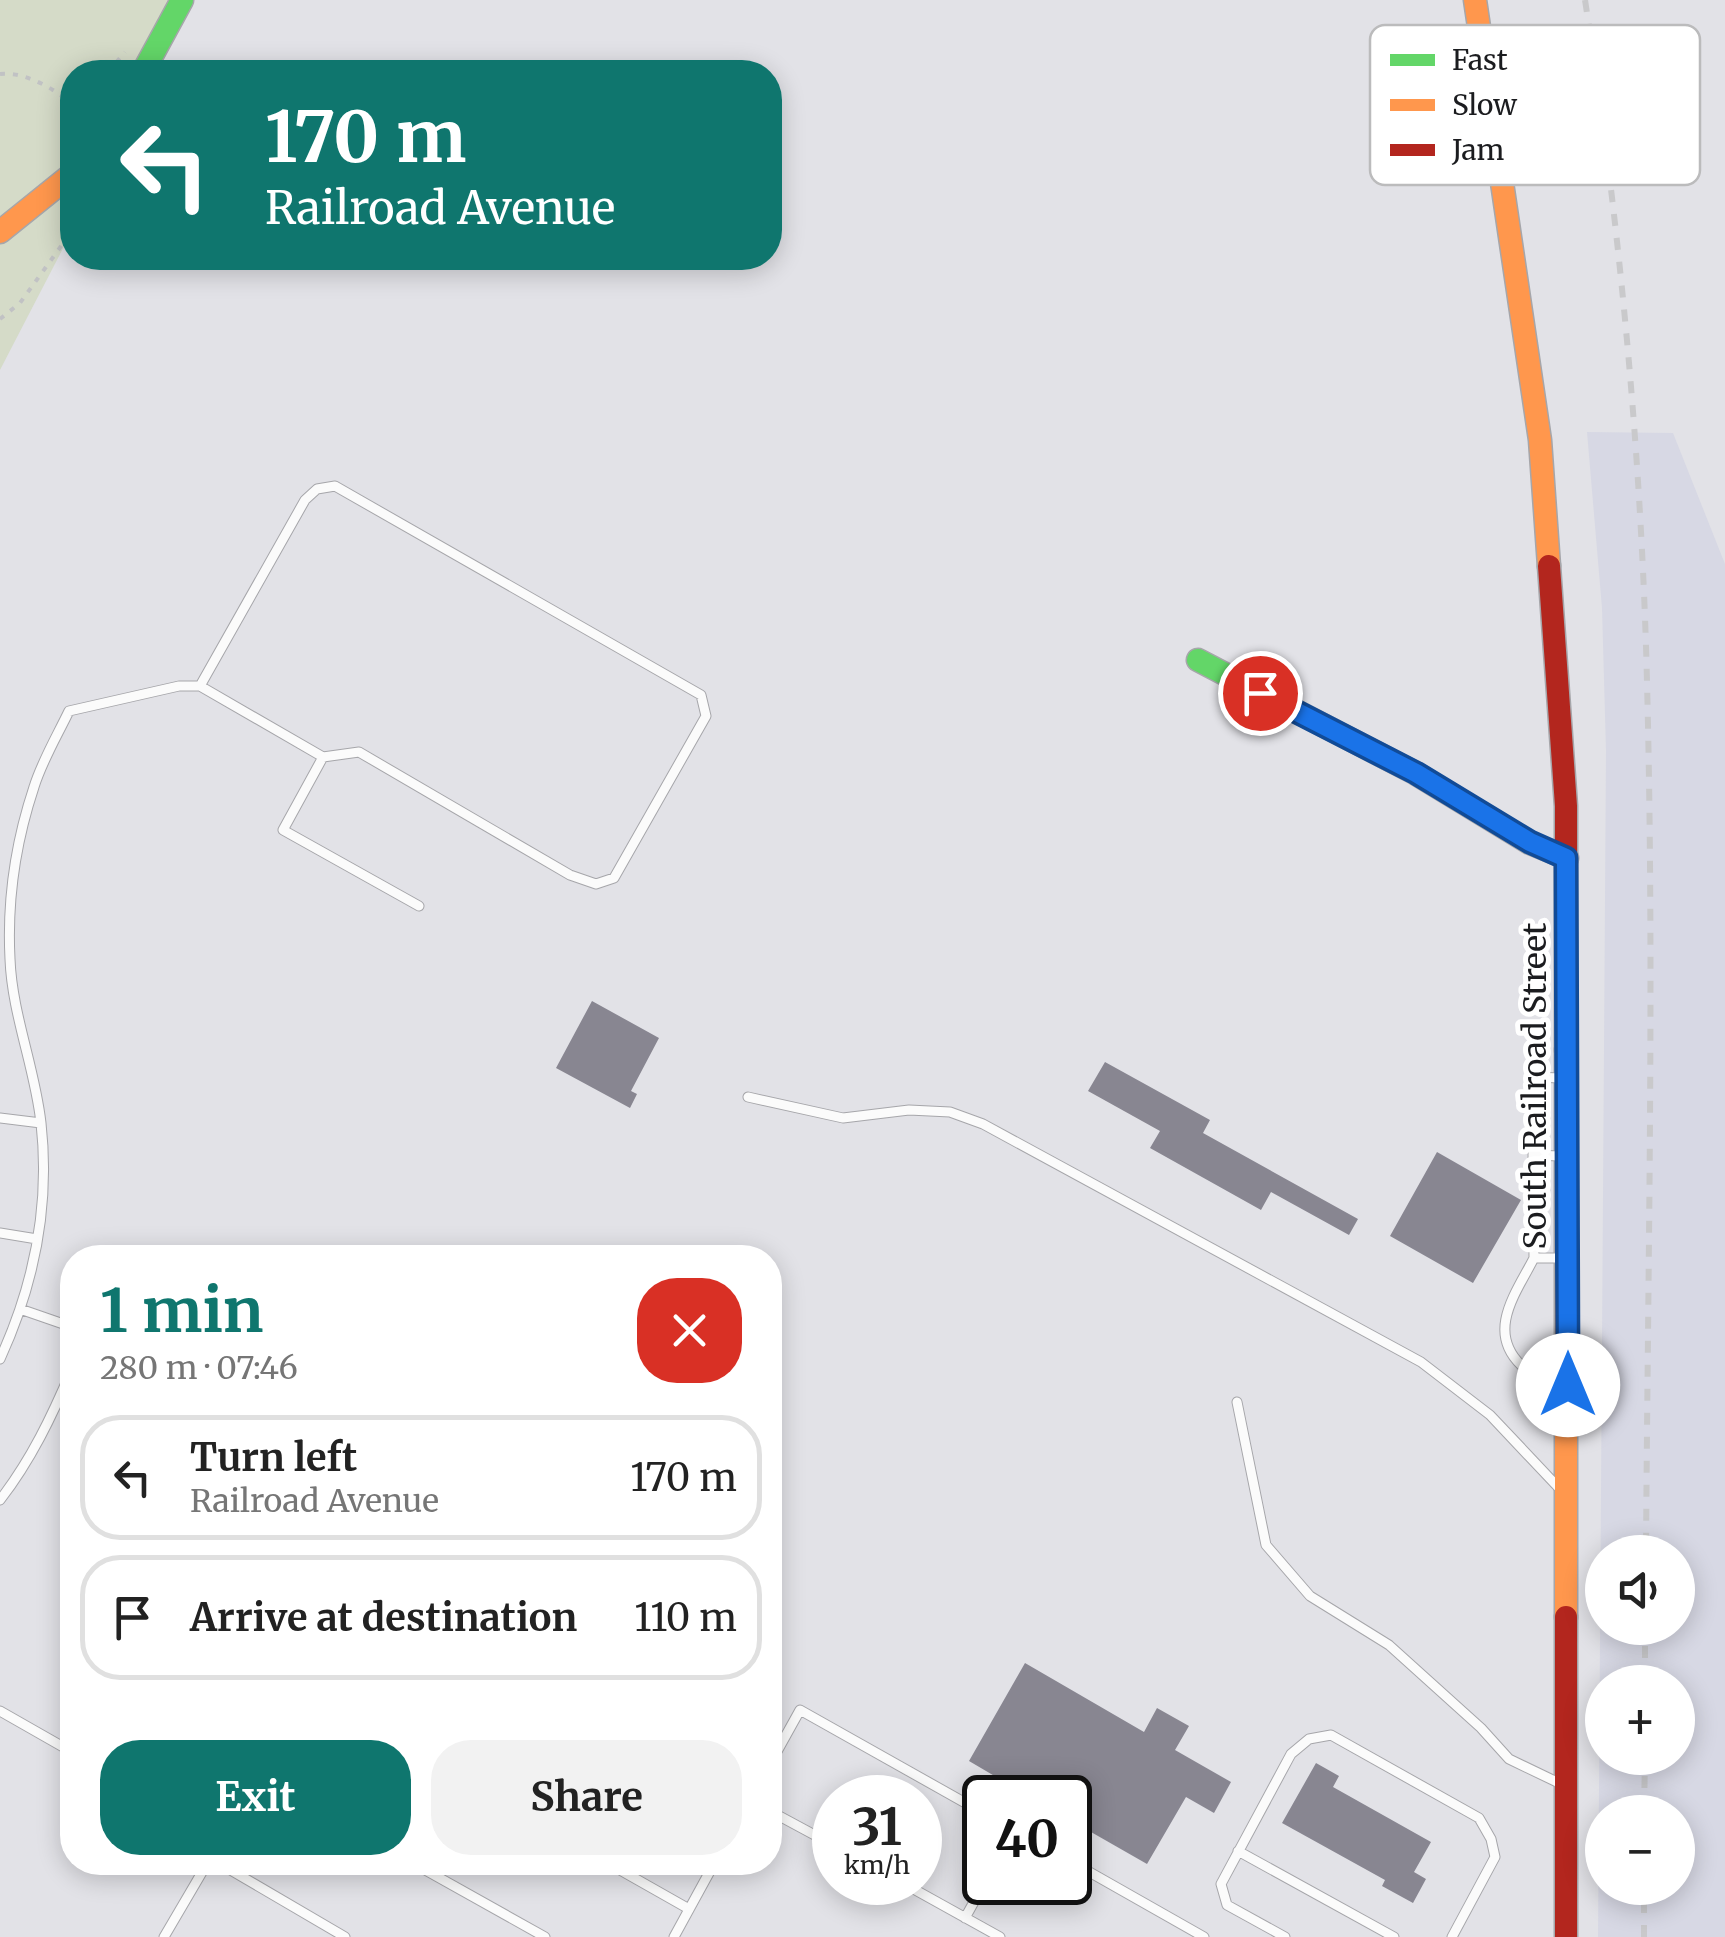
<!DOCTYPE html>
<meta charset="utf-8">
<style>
body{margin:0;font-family:Merriweather,serif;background:#f2f2f2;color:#222;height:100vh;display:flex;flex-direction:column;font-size:38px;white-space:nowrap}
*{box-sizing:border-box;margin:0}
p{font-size:32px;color:#767676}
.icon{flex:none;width:55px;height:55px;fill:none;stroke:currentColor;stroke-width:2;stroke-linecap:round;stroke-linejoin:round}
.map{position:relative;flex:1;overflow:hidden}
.sheet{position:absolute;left:60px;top:1245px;width:722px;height:630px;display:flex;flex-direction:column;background:#fff;border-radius:40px;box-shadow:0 5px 25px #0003}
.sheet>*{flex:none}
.banner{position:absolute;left:60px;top:60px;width:722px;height:210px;border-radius:40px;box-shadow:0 5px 25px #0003;background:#0f766e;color:#fff;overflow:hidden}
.controls{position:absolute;left:1585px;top:1535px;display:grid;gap:20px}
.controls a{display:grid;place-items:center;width:110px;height:110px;border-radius:50%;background:#fff;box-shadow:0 5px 25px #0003;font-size:50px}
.speed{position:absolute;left:812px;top:1775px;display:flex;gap:20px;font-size:50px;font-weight:700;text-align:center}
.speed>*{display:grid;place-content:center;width:130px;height:130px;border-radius:50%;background:#fff;box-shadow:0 5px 25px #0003;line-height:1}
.speed small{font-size:25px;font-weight:400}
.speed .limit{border:5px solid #111;border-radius:15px;background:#fff;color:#111}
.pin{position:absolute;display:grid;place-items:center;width:85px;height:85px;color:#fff;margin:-42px;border:5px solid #fff;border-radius:50%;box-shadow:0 2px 10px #0007}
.me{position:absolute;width:110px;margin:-55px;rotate:0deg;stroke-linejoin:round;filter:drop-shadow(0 0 8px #0008)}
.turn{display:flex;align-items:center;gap:35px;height:210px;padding:0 40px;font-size:45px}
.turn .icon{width:130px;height:130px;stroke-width:2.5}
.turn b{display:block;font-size:70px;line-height:85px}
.round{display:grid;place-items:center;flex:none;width:105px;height:105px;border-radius:40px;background:#f2f2f2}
.head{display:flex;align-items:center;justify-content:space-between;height:170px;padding:0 40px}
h1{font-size:60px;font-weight:700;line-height:75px;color:#0f766e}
.action{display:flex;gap:20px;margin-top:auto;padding:20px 40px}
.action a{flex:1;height:115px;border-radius:40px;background:#0f766e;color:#fff;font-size:40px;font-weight:700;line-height:115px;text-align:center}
.action a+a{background:#f2f2f2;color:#222}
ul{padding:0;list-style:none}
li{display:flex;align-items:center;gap:30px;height:125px;margin:0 20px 15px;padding:0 20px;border:5px solid #e0e0e0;border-radius:40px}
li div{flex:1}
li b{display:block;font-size:38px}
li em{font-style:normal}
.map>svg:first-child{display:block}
.built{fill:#d7d8e4;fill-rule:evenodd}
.green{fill:#d5dbc8}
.building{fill:#888691}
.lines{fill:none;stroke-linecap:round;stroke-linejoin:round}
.lane-casing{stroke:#a6a6aa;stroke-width:11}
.fast-casing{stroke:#a6a6aa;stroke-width:25}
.slow-casing{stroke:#a6a6aa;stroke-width:25}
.jam-casing{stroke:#a6a6aa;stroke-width:25}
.path{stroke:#c1c2c4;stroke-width:4;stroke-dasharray:5 8;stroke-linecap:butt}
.lane{stroke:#fbfbfb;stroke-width:9}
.fast{stroke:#63d668;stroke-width:22}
.slow{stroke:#ff974d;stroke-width:22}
.jam{stroke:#b3261e;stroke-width:22}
.rail{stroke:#c9c9cb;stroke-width:6;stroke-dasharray:12 12;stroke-linecap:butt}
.route-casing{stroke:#114b97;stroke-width:25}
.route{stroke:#1a73e8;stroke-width:18}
.labels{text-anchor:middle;stroke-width:10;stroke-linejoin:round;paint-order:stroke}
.street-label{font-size:32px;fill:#1b1c1f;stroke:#fff}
.key{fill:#fff;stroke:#bbbbbc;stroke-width:2.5}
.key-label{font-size:28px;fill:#1b1c1f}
</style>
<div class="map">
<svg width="1725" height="1937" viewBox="0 0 1725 1937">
<rect width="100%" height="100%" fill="#e2e2e7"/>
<!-- built -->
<path class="built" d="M 1587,432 L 1673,433 L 1725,564 L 1725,1937 L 1598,1937 L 1606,751 L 1602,608 ZM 1602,1552 L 1678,1552 L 1678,1628 L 1602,1628 ZM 1602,1682 L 1678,1682 L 1678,1758 L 1602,1758 ZM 1602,1812 L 1678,1812 L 1678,1888 L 1602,1888 Z"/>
<!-- green -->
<path class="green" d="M 0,0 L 193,0 L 155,72 L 72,72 L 72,231 L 0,370 Z"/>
<!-- building -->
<path class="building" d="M 592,1001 L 659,1038 L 631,1091 L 637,1094 L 630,1108 L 556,1068 Z
M 1105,1062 L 1210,1120 L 1203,1133 L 1358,1219 L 1349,1235 L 1271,1192 L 1261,1210 L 1150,1148 L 1160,1131 L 1088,1091 Z
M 1437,1152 L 1521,1200 L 1473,1283 L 1390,1236 Z
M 1025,1663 L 1144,1732 L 1157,1708 L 1189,1726 L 1175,1750 L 1231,1782 L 1214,1813 L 1186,1797 L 1147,1864 L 1070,1820 L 1070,1798 L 1032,1798 L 969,1761 Z
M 1316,1763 L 1339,1776 L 1333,1787 L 1431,1842 L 1414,1872 L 1426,1879 L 1413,1903 L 1382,1886 L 1385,1880 L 1282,1823 Z"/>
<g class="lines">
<!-- lane casing -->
<g class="lane-casing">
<path id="lane" d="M 323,757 L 283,830 L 419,906
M 1560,1078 L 1535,1077 L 1533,1155 L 1560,1156
M 748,1097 L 843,1118 L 909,1110 L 950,1112 L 983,1124 L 1421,1362 L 1490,1415 L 1558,1487
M 0,1118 L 41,1123
M 1533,1155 L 1534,1258 L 1564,1258
M 0,1233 L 37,1239
M 1534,1258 C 1516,1293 1486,1331 1521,1365 C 1533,1377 1546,1383 1563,1384
M 20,1309 L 72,1327
M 0,1359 C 34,1285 50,1204 41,1123 C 35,1068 12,1014 10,959 C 7,901 16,841 34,787 C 42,761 57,736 69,711 L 179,686 L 200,686 L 305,500 L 317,489 L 335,486 L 701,695 L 706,716 L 614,878 L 596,884 L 570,875 L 359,752 L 323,757 L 200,686
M 1237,1402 L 1266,1545 L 1310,1596 L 1389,1645 L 1481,1728 L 1509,1759 L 1559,1783
M 0,1500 C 31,1460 52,1416 72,1369
M 0,1711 L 72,1752
M 770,1764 L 800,1710 L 985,1814
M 770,1811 L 835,1846
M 1238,1851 L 1394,1937
M 1070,1861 L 1204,1937
M 217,1862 L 345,1937
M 411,1862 L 545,1937
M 606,1862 L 689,1909
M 901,1882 L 1000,1937
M 965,1918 L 985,1882
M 164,1937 L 208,1862
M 674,1937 L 715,1862
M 1285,1937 L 1227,1905 L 1221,1884 L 1291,1754 L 1309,1739 L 1331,1735 L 1479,1818 L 1491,1839 L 1495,1857 L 1452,1937"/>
</g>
<!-- fast casing -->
<g class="fast-casing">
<path id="fast" d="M 143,72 L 182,0
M 1198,660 L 1415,773 L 1530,843 L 1567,858"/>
</g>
<!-- slow casing -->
<g class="slow-casing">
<path id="slow" d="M 1475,0 L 1540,440 L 1549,566
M 0,232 L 72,174
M 1566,1050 L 1566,1617"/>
</g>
<!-- jam casing -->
<g class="jam-casing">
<path id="jam" d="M 1549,566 L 1566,806 L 1566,1050
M 1566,1617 L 1566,1937"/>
</g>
<!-- path -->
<path class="path" d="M 108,72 L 125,52
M 0,74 C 24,71 55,89 72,104
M 0,319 L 20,303 L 72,231"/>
<!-- lane -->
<use href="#lane" class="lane"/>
<!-- fast -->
<use href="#fast" class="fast"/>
<!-- slow -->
<use href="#slow" class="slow"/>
<!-- jam -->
<use href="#jam" class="jam"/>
<!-- rail -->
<path class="rail" d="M 1585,0 C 1618,213 1639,430 1646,646 C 1655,948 1648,1250 1646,1552
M 1645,1682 L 1645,1628
M 1644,1812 L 1645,1758
M 1644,1937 L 1644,1888"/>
</g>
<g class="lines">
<!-- route casing -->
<g class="route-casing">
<path id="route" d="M 1260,693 L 1416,773 L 1530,842 L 1566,858 L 1568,1385"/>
</g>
<!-- route -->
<use href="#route" class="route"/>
</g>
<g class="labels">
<!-- street labels -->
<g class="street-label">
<text transform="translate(1535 1086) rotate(-90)" y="11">South Railroad Street</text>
</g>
</g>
<!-- legend -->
<rect x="1370" y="25" width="330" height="160" rx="15" class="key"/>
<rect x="1390" y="54" width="45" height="12" fill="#63d668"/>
<rect x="1390" y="99" width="45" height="12" fill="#ff974d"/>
<rect x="1390" y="144" width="45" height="12" fill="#b3261e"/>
<g class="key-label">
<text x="1452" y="70">Fast</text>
<text x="1452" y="115">Slow</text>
<text x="1452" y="160">Jam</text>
</g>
</svg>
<div class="controls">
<a><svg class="icon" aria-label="sound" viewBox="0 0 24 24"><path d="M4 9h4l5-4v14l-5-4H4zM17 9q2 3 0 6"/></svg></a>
<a>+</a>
<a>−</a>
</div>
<div class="speed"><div>31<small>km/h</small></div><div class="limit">40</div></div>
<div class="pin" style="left:1260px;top:693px;background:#d93025"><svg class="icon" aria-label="arrive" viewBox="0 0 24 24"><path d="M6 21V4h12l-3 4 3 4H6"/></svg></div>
<svg class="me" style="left:1568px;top:1385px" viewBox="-20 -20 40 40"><circle r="19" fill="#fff"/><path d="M0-13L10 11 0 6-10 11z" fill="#1a73e8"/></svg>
<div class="banner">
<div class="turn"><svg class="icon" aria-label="left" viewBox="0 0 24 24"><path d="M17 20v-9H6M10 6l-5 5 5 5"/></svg><div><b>170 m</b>Railroad Avenue</div></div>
</div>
<section class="sheet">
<div class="head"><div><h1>1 min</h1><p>280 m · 07:46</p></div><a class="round" style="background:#d93025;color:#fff"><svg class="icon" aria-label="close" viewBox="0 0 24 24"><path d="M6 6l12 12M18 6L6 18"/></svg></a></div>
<ul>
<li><svg class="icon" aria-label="left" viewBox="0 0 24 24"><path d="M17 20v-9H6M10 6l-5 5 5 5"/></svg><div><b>Turn left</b><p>Railroad Avenue</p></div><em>170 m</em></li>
<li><svg class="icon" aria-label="arrive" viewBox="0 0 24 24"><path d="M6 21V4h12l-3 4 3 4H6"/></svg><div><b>Arrive at destination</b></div><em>110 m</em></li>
</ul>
<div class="action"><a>Exit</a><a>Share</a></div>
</section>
</div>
